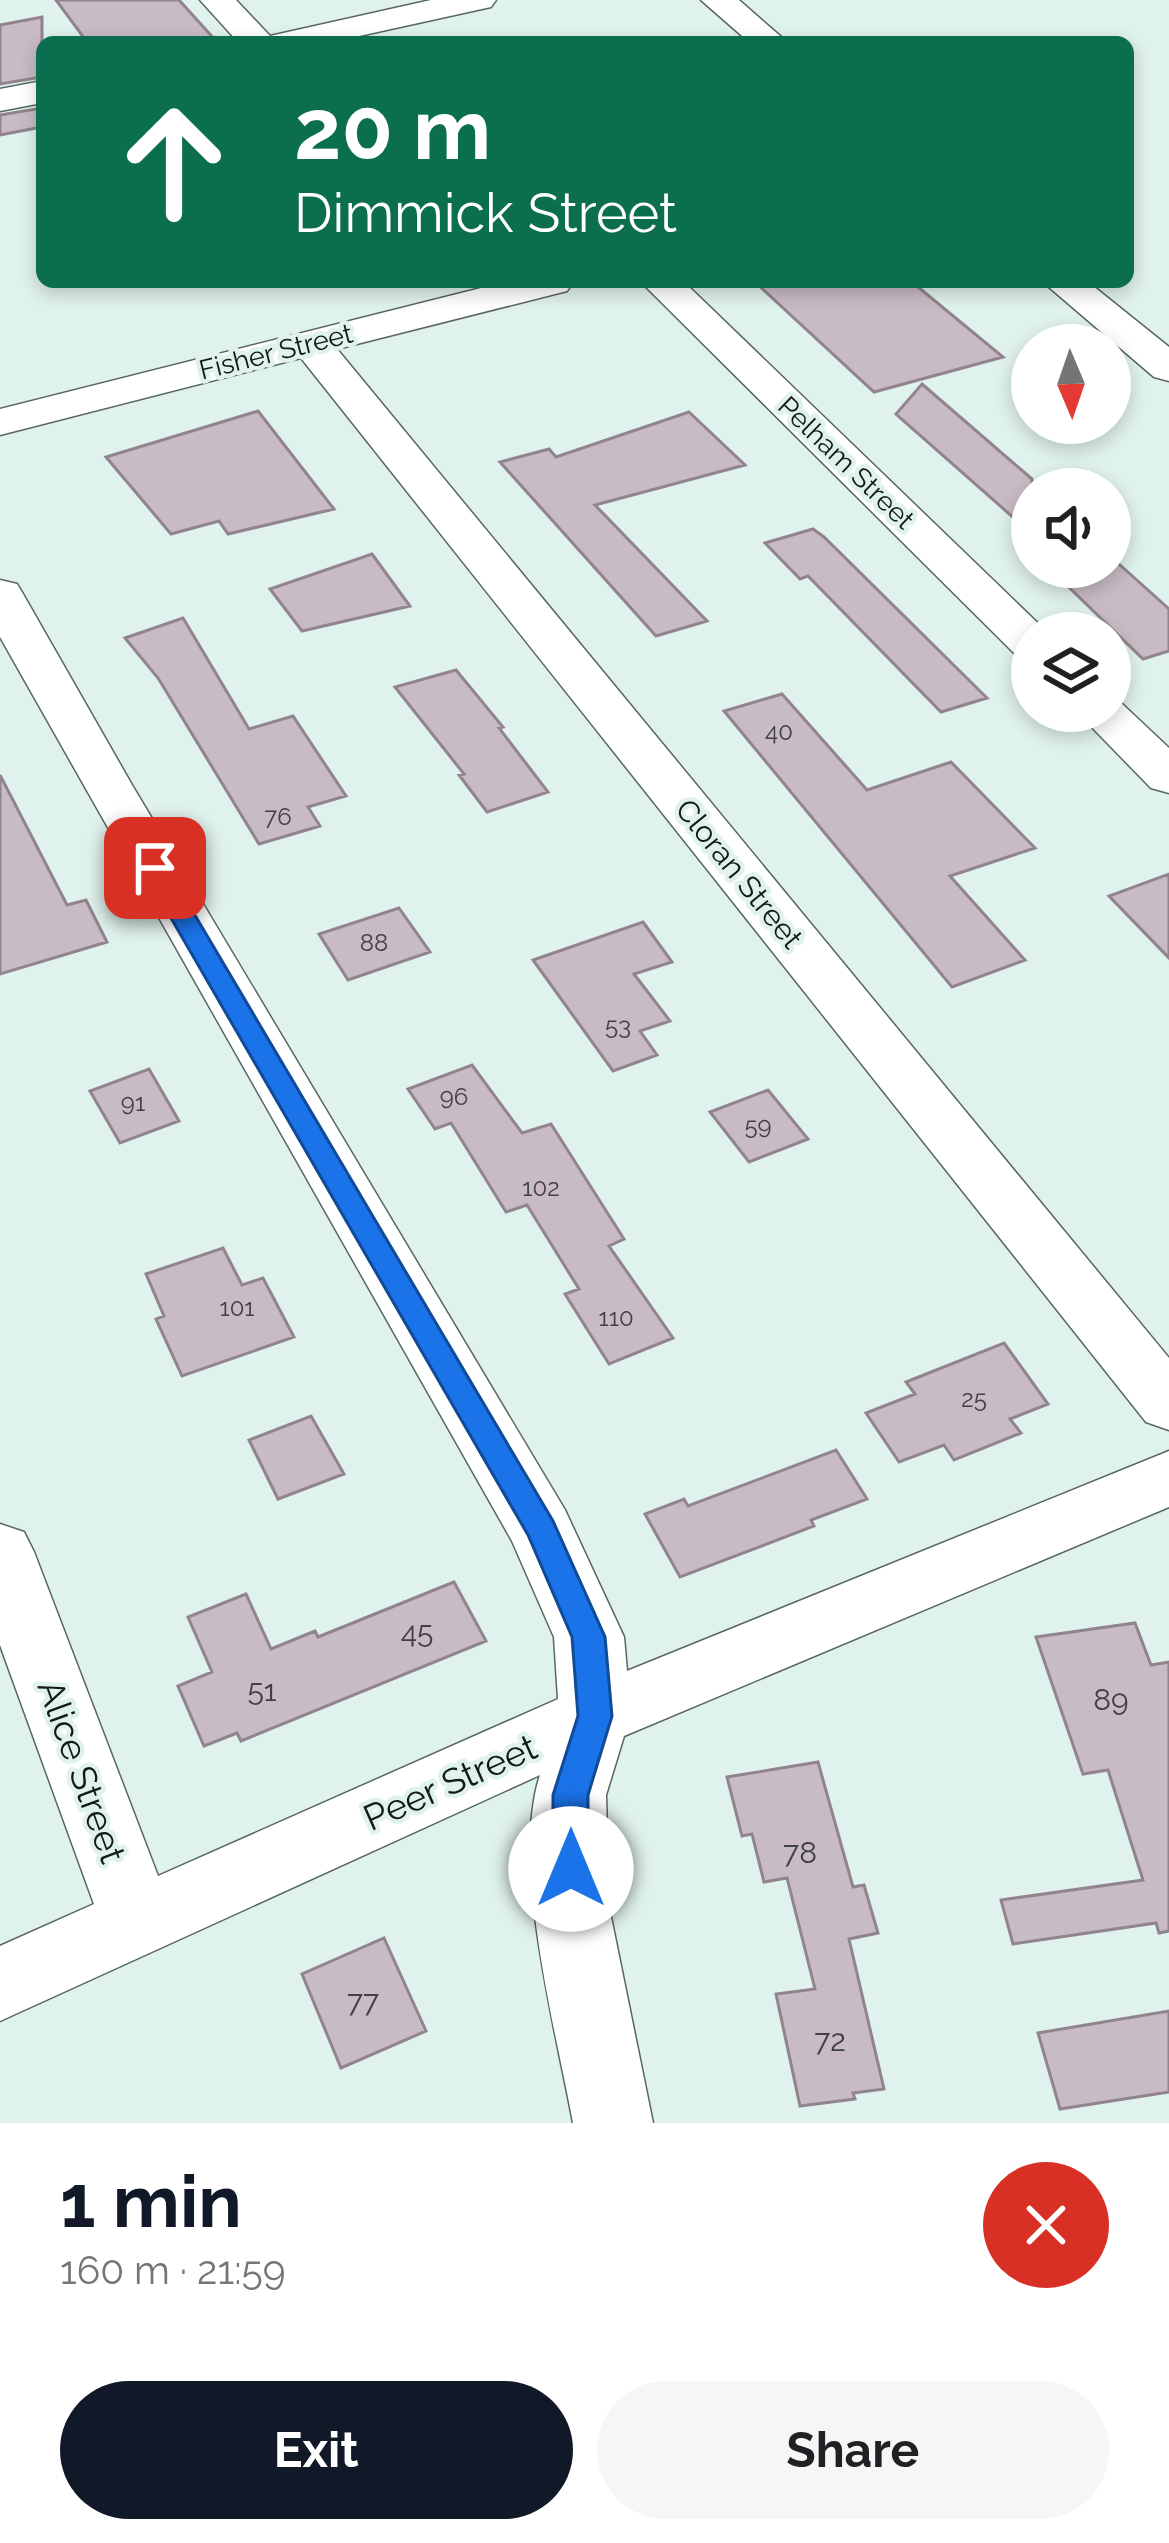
<!DOCTYPE html>
<meta charset="utf-8">
<style>
body{margin:0;font-family:Raleway,sans-serif;background:#f6f6f6;color:#202124;height:100vh;display:flex;flex-direction:column;font-size:45px;white-space:nowrap}
*{box-sizing:border-box;margin:0}
p{font-size:39px;color:#757577}
.icon{flex:none;width:66px;height:66px;fill:none;stroke:currentColor;stroke-width:2;stroke-linecap:round;stroke-linejoin:round}
.map{position:relative;height:2123px;overflow:hidden}
.drawer{display:flex;flex-direction:column;background:#fff;flex:1}
.drawer>*{flex:none}
.top-card{position:absolute;left:36px;top:36px;width:1098px;height:252px;border-radius:18px;box-shadow:0 6px 18px #0003;background:#0b6e4f;color:#fff;overflow:hidden}
.needle{width:78px;rotate:178deg}
.fabs{position:absolute;left:1011px;top:324px;display:grid;gap:24px}
.fabs a{display:grid;place-items:center;width:120px;height:120px;border-radius:50%;background:#fff;box-shadow:0 6px 18px #0003;font-size:60px}
.pin{position:absolute;display:grid;place-items:center;width:102px;height:102px;color:#fff;margin:-51px;border-radius:24px;box-shadow:0 6px 18px #0006}
.me{position:absolute;width:132px;margin:-66px;rotate:0deg;stroke-linejoin:round;filter:drop-shadow(0 0 9px #0008)}
.turn{display:flex;align-items:center;gap:42px;height:252px;padding:0 60px;font-size:54px}
.turn .icon{width:156px;height:156px;stroke-width:2.5}
.turn b{display:block;font-size:84px;line-height:102px}
.round{display:grid;place-items:center;flex:none;width:126px;height:126px;border-radius:63px;background:#f6f6f6}
.head{display:flex;align-items:center;justify-content:space-between;height:204px;padding:0 60px}
h1{font-size:72px;font-weight:700;line-height:90px;color:#111827}
.cta{display:flex;gap:24px;margin-top:auto;padding:24px 60px}
.cta a{flex:1;height:138px;border-radius:72px;background:#111827;color:#fff;font-size:48px;font-weight:700;line-height:138px;text-align:center}
.cta a+a{background:#f6f6f6;color:#202124}
.map>svg:first-child{display:block}
.building{fill:#c9bbc4;stroke:#91848c;stroke-width:3}
.lines{fill:none;stroke-linecap:round;stroke-linejoin:round}
.minor-casing{stroke:#586763;stroke-width:3}
.minor{fill:#fff;fill-rule:evenodd}
.route{fill:#1a73e8;stroke:#114b97;stroke-width:3}
.labels{text-anchor:middle;stroke-width:9;stroke-linejoin:round;paint-order:stroke}
.number-label{font-size:24px;fill:#404242}
.far-street-label{font-size:27px;fill:#131917;stroke:#e0f2ed}
.street-label{font-size:30px;fill:#131917;stroke:#e0f2ed}
.near-number-label{font-size:30px;fill:#404242}
.near-street-label{font-size:36px;fill:#131917;stroke:#e0f2ed}
</style>
<div class="map">
<svg width="1169" height="2123" viewBox="0 0 1169 2123">
<rect width="100%" height="100%" fill="#e0f2ed"/>
<!-- building -->
<path class="building" d="M 56,0 L 179,0 L 217,42 L 87,42 Z
M 42,17 L 42,77 L 0,84 L 0,25 Z
M 42,108 L 42,127 L 0,135 L 0,115 Z
M 755,282 L 912,282 L 1003,357 L 874,392 Z
M 922,384 L 1032,479 L 1032,534 L 896,414 Z
M 258,411 L 334,509 L 228,534 L 219,521 L 171,534 L 106,457 Z
M 689,412 L 745,465 L 595,505 L 707,621 L 656,636 L 500,462 L 549,449 L 556,457 Z
M 813,529 L 824,537 L 987,698 L 941,712 L 808,576 L 800,579 L 765,543 Z
M 372,554 L 410,606 L 302,631 L 270,589 Z
M 1110,556 L 1169,609 L 1169,651 L 1143,659 L 1050,569 L 1110,567 Z
M 183,618 L 249,729 L 293,716 L 346,796 L 308,807 L 320,826 L 259,844 L 158,678 L 125,638 Z
M 456,670 L 503,727 L 499,728 L 548,792 L 487,812 L 459,775 L 464,774 L 395,687 Z
M 782,694 L 867,790 L 951,762 L 1035,848 L 950,876 L 1025,960 L 952,987 L 724,711 Z
M 0,775 L 67,905 L 86,900 L 107,942 L 0,974 Z
M 1169,874 L 1169,958 L 1109,896 Z
M 399,908 L 430,952 L 348,980 L 319,934 Z
M 643,922 L 672,962 L 634,974 L 670,1021 L 640,1031 L 657,1055 L 613,1071 L 533,960 Z
M 472,1065 L 522,1133 L 551,1124 L 624,1239 L 609,1246 L 673,1338 L 609,1364 L 565,1294 L 579,1289 L 527,1205 L 506,1212 L 451,1123 L 435,1129 L 408,1089 Z
M 149,1069 L 179,1121 L 120,1143 L 90,1091 Z
M 768,1090 L 808,1139 L 749,1162 L 710,1112 Z
M 223,1248 L 242,1285 L 263,1278 L 294,1337 L 182,1376 L 156,1319 L 164,1316 L 146,1274 Z
M 1004,1343 L 1048,1404 L 1010,1419 L 1021,1433 L 954,1460 L 944,1445 L 899,1462 L 866,1413 L 915,1394 L 906,1382 Z
M 311,1416 L 344,1474 L 278,1499 L 249,1440 Z
M 836,1450 L 867,1499 L 811,1520 L 814,1526 L 680,1577 L 645,1514 L 684,1499 L 688,1506 Z
M 454,1582 L 486,1641 L 241,1741 L 237,1733 L 204,1746 L 178,1686 L 212,1672 L 188,1617 L 246,1594 L 271,1649 L 315,1631 L 318,1637 Z
M 1135,1623 L 1151,1665 L 1169,1662 L 1169,1931 L 1159,1933 L 1156,1923 L 1013,1944 L 1001,1900 L 1143,1880 L 1108,1770 L 1083,1774 L 1036,1637 Z
M 818,1762 L 853,1887 L 864,1885 L 878,1933 L 849,1939 L 884,2089 L 853,2093 L 855,2099 L 800,2106 L 776,1994 L 815,1989 L 787,1878 L 764,1882 L 752,1834 L 742,1836 L 727,1777 Z
M 384,1938 L 426,2031 L 341,2068 L 302,1974 Z
M 1169,2011 L 1169,2092 L 1060,2109 L 1038,2033 Z"/>
<g class="lines">
<!-- minor casing -->
<g class="minor-casing">
<path id="minor" d="M 200,0 L 236,0 L 270,36 L 431,0 L 496,0 L 491,7 L 332,42 L 238,42 Z
M 701,0 L 739,0 L 787,42 L 749,42 Z
M 42,81 L 42,103 L 0,111 L 0,89 Z
M 505,282 L 573,282 L 567,291 L 337,349 L 1169,1358 L 1169,1430 L 1146,1422 L 301,358 L 0,435 L 0,409 Z
M 641,282 L 684,282 L 1048,633 L 1032,633 L 1032,658 L 1015,654 Z
M 1043,282 L 1088,282 L 1169,347 L 1169,381 L 1154,377 Z
M 0,580 L 17,584 L 23,594 L 132,785 L 565,1510 L 624,1637 L 627,1671 L 1169,1451 L 1169,1507 L 624,1736 L 606,1795 L 609,1907 L 653,2123 L 573,2123 C 556,2030 511,1863 540,1775 L 0,2021 L 0,1946 L 94,1904 L 0,1645 L 0,1524 L 24,1532 L 34,1552 L 158,1876 L 558,1699 L 554,1637 L 512,1541 L 0,637 Z
M 1110,698 L 1118,700 L 1169,748 L 1169,793 L 1151,788 L 1076,711 L 1110,711 Z"/>
</g>
<!-- minor -->
<use href="#minor" class="minor"/>
</g>
<!-- route -->
<path class="route" d="M 155,859 L 167,868 L 553,1521 L 605,1637 L 612,1716 L 588,1795 L 588,1869 L 583,1881 L 571,1886 L 558,1881 L 553,1869 L 553,1795 L 578,1716 L 572,1637 L 528,1535 L 142,868 Z"/>
<g class="labels">
<!-- number labels -->
<g class="number-label">
<text x="779" y="740">40</text>
<text x="278" y="825">76</text>
<text x="374" y="951">88</text>
<text x="618" y="1034">53</text>
<text x="454" y="1105">96</text>
<text x="133" y="1111">91</text>
<text x="758" y="1134">59</text>
<text x="541" y="1196">102</text>
<text x="237" y="1316">101</text>
<text x="616" y="1326">110</text>
<text x="974" y="1407">25</text>
</g>
<!-- far-street labels -->
<g class="far-street-label">
<text transform="translate(276 352) rotate(-14)" y="9">Fisher Street</text>
<text transform="translate(846 463) rotate(44)" y="9">Pelham Street</text>
</g>
<!-- street labels -->
<g class="street-label">
<text transform="translate(739 874) rotate(51)" y="10">Cloran Street</text>
</g>
<!-- near-number labels -->
<g class="near-number-label">
<text x="417" y="1643">45</text>
<text x="262" y="1701">51</text>
<text x="1111" y="1710">89</text>
<text x="800" y="1863">78</text>
<text x="363" y="2012">77</text>
<text x="830" y="2051">72</text>
</g>
<!-- near-street labels -->
<g class="near-street-label">
<text transform="translate(82 1771) rotate(70)" y="13">Alice Street</text>
<text transform="translate(450 1782) rotate(-24)" y="13">Peer Street</text>
</g>
</g>
</svg>
<div class="fabs">
<a><svg class="needle" viewBox="-14 -14 28 28"><path d="M0-13l5 13h-10z" fill="#e53935"/><path d="M0 13l5-13h-10z" fill="#757577"/></svg></a>
<a><svg class="icon" aria-label="sound" viewBox="0 0 24 24"><path d="M4 9h4l5-4v14l-5-4H4zM17 9q2 3 0 6"/></svg></a>
<a><svg class="icon" aria-label="layers" viewBox="0 0 24 24"><path d="M12 4l9 5-9 5-9-5zM3 14l9 5 9-5"/></svg></a>
</div>
<div class="pin" style="left:155px;top:868px;background:#d93025"><svg class="icon" aria-label="arrive" viewBox="0 0 24 24"><path d="M6 21V4h12l-3 4 3 4H6"/></svg></div>
<svg class="me" style="left:571px;top:1869px" viewBox="-20 -20 40 40"><circle r="19" fill="#fff"/><path d="M0-13L10 11 0 6-10 11z" fill="#1a73e8"/></svg>
<div class="top-card">
<div class="turn"><svg class="icon" aria-label="ahead" viewBox="0 0 24 24"><path d="M12 20V5M6 11l6-6 6 6"/></svg><div><b>20 m</b>Dimmick Street</div></div>
</div>
</div>
<section class="drawer">
<div class="head"><div><h1>1 min</h1><p>160 m · 21:59</p></div><a class="round" style="background:#d93025;color:#fff"><svg class="icon" aria-label="close" viewBox="0 0 24 24"><path d="M6 6l12 12M18 6L6 18"/></svg></a></div>
<div class="cta"><a>Exit</a><a>Share</a></div>
</section>
